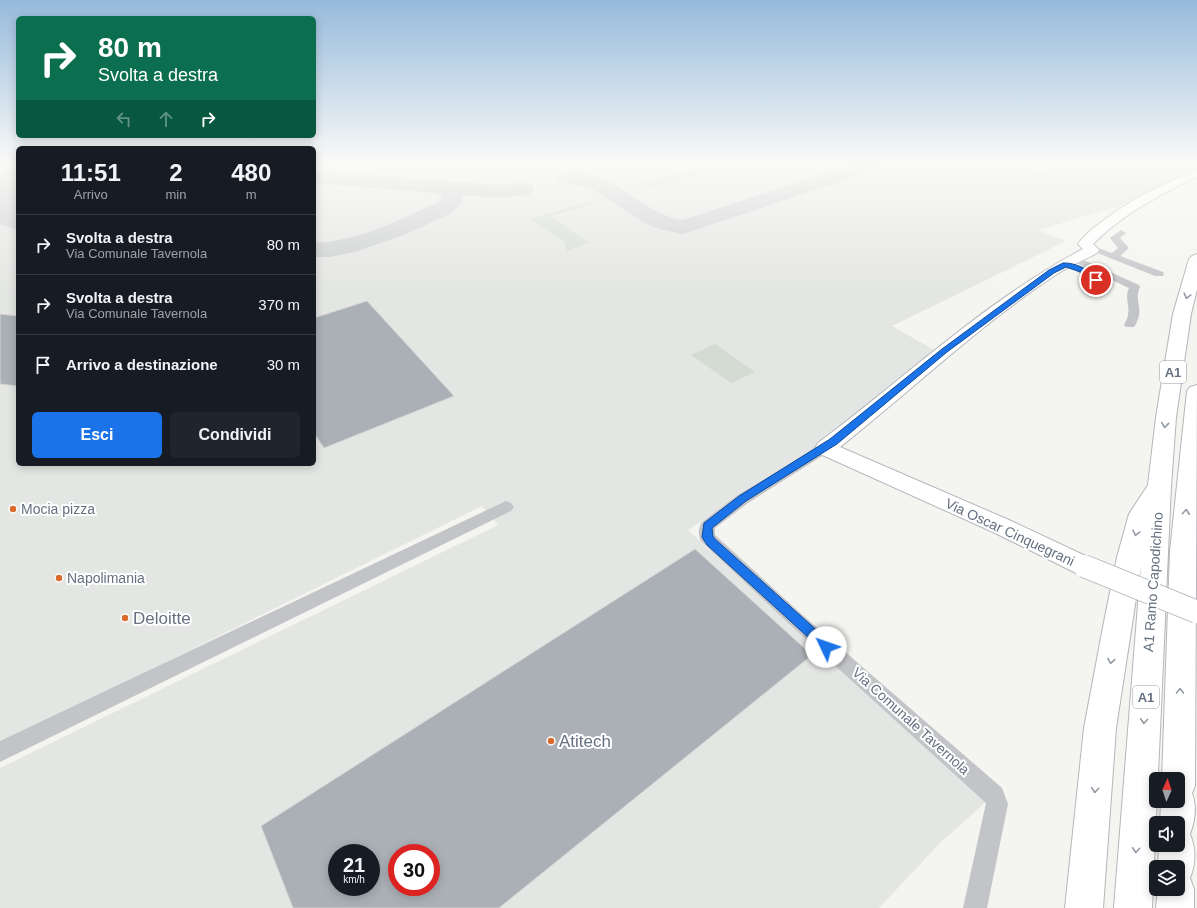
<!DOCTYPE html>
<html lang="it">
<style>
body{margin:0;font-family:Helvetica,sans-serif;background:#20242c;color:#f1f3f6;height:100vh;display:flex;flex-direction:column;font-size:15px;white-space:nowrap}
*{box-sizing:border-box;margin:0}
p{font-size:13px;color:#9ea1a6}
.icon{flex:none;width:22px;height:22px;fill:none;stroke:currentColor;stroke-width:2;stroke-linecap:round;stroke-linejoin:round}
.map{position:relative;flex:1;overflow:hidden}
.panel{position:absolute;left:16px;top:146px;width:300px;height:320px;display:flex;flex-direction:column;background:#171b24;border-radius:6px;box-shadow:0 2px 10px #0003}
.panel>*{flex:none}
.hud{position:absolute;left:16px;top:16px;width:300px;height:122px;border-radius:6px;box-shadow:0 2px 10px #0003;background:#0b6e4f;color:#fff;overflow:hidden}
.needle{width:26px;rotate:3deg}
.fabs{position:absolute;left:1149px;top:772px;display:grid;gap:8px}
.fabs a{display:grid;place-items:center;width:36px;height:36px;border-radius:6px;background:#171b24;box-shadow:0 2px 10px #0003;font-size:20px}
.speed{position:absolute;left:328px;top:844px;display:flex;gap:8px;font-size:20px;font-weight:700;text-align:center}
.speed>*{display:grid;place-content:center;width:52px;height:52px;border-radius:50%;background:#171b24;box-shadow:0 2px 10px #0003;line-height:1}
.speed small{font-size:10px;font-weight:400}
.speed .limit{border:6px solid #d22;background:#fff;color:#111}
.pin{position:absolute;display:grid;place-items:center;width:34px;height:34px;color:#fff;margin:-17px;border:2px solid #fff;border-radius:50%;box-shadow:0 1px 4px #0007}
.me{position:absolute;width:44px;margin:-22px;rotate:312deg;stroke-linejoin:round;filter:drop-shadow(0 0 3px #0008)}
.turn{display:flex;align-items:center;gap:14px;height:84px;padding:0 16px;font-size:18px}
.turn .icon{width:52px;height:52px;stroke-width:2.5}
.turn b{display:block;font-size:28px;line-height:34px}
.lanes{display:flex;align-items:center;height:38px;padding:0 16px;background:#0003;justify-content:center;gap:20px;direction:ltr}
.lanes .off{opacity:.35}
.eta{display:flex;justify-content:space-evenly;align-items:center;height:68px;text-align:center}
.eta b{font-size:24px;font-weight:700;line-height:28px}
.action{display:flex;gap:8px;margin-top:auto;padding:8px 16px}
.action a{flex:1;height:46px;border-radius:6px;background:#1a73e8;color:#fff;font-size:16px;font-weight:700;line-height:46px;text-align:center}
.action a+a{background:#20242c;color:#f1f3f6}
ul{padding:0;list-style:none}
li{display:flex;align-items:center;gap:12px;height:60px;padding:0 16px;border-top:1px solid #363941}
li div{flex:1}
li b{display:block;font-size:15px}
li em{font-style:normal}
.map>svg:first-child{display:block}
.built{fill:#e4e6e4;fill-rule:evenodd}
.green{fill:#d4dbd2}
.lines{fill:none;stroke-linecap:round;stroke-linejoin:round}
.taxiway{fill:#cbcdce;fill-rule:evenodd}
.building{fill:#abb0b6;stroke:#d5d5d3;fill-rule:evenodd}
.secondary-casing{stroke:#b4b7bc;stroke-width:2}
.highway-casing{stroke:#b4b6ba;stroke-width:2}
.street{fill:#c2c4c8;fill-rule:evenodd}
.secondary{fill:#fff;fill-rule:evenodd}
.highway{fill:#fff;fill-rule:evenodd}
.secondary-bridge-casing{stroke:#b4b7bc;stroke-width:24;stroke-linecap:butt}
.secondary-bridge{stroke:#fff;stroke-width:22}
.oneway{stroke:#939ba6}
.route{fill:#1a73e8;stroke:#114b97}
.poi-dot{fill:#d86b2d;stroke:#fff;stroke-width:1.5}
.labels{text-anchor:middle;stroke-width:4;stroke-linejoin:round;paint-order:stroke}
.shield{fill:#fff;stroke:#939ba6;stroke-width:1}
.shield-label{font-size:13px;font-weight:bold;fill:#657080}
.poi-label{font-size:14px;fill:#657080;stroke:#fff;text-anchor:start}
.street-label{font-size:14px;fill:#657080;stroke:#fff}
.near-poi-label{font-size:17px;fill:#657080;stroke:#fff;text-anchor:start}
</style>
<div class="map">
<svg width="1197" height="908" viewBox="0 0 1197 908">
<rect width="100%" height="100%" fill="#f4f4f0"/>
<!-- built -->
<path class="built" d="M 0,164 L 18,164 L 18,464 L 314,464 L 314,164 L 1197,164 L 1197,168 L 1119,206 L 1038,230 L 1066,241 L 892,326 L 936,351 L 832,439 L 688,530 L 988,800 L 941,842 L 879,908 L 0,908 L 0,768 L 498,525 L 482,506 L 0,744 ZM 337,853 L 371,853 L 371,887 L 337,887 ZM 397,853 L 431,853 L 431,887 L 397,887 Z"/>
<!-- green -->
<path class="green" d="M 709,164 L 735,164 L 659,187 L 646,187 L 638,184 Z
M 994,164 C 1012,164 1042,167 1053,182 L 1051,183 Z
M 595,200 L 583,207 L 551,216 L 589,243 L 566,251 L 565,242 L 530,219 Z
M 715,344 L 755,372 L 731,383 L 691,355 Z"/>
<g class="lines">
<!-- taxiway -->
<path class="taxiway" d="M 3,164 L 18,164 L 18,230 L 2,225 L 0,222 L 0,181 Z
M 854,164 L 885,164 L 882,168 L 683,234 L 659,229 L 645,223 L 590,188 L 560,182 L 557,178 L 560,174 C 608,161 638,213 682,220 Z
M 314,171 L 497,185 L 523,183 L 531,184 L 534,189 L 531,194 C 508,199 486,197 463,195 L 462,202 L 452,213 L 406,234 L 355,252 L 330,257 L 314,257 L 314,243 C 358,241 397,221 436,203 L 441,200 L 441,196 L 434,193 L 314,183 Z"/>
</g>
<!-- building -->
<path class="building" d="M 367,301 L 454,396 L 324,448 L 314,433 L 314,318 Z
M 0,314 L 18,316 L 18,386 L 0,384 Z
M 695,549 L 812,655 L 499,908 L 293,908 L 261,826 ZM 337,853 L 371,853 L 371,887 L 337,887 ZM 397,853 L 431,853 L 431,887 L 397,887 Z"/>
<g class="lines">
<!-- secondary casing -->
<g class="secondary-casing">
<path id="secondary" d="M 1197,170 L 1197,177 C 1159,195 1123,214 1093,244 L 1099,250 L 1097,253 C 1084,260 1069,266 1057,274 C 979,325 912,390 840,447 L 1009,520 L 1092,559 L 1096,566 L 1092,573 L 1084,575 L 1076,573 L 993,532 L 818,453 L 815,448 L 818,443 C 905,378 986,300 1083,249 L 1078,244 L 1080,241 L 1092,229 L 1119,209 L 1148,192 Z"/>
</g>
<!-- highway casing -->
<g class="highway-casing">
<path id="highway" d="M 1197,254 L 1197,289 L 1191,314 L 1176,417 L 1171,486 L 1152,908 L 1114,908 L 1141,566 L 1116,728 L 1103,908 L 1065,908 L 1084,728 L 1103,627 L 1117,557 L 1129,514 L 1148,485 L 1156,417 L 1173,314 L 1189,259 L 1192,256 Z
M 1197,385 L 1195,786 L 1192,793 C 1197,806 1195,821 1190,834 C 1196,849 1196,863 1190,878 L 1194,889 L 1194,908 L 1156,908 L 1158,889 L 1178,889 L 1178,867 L 1158,867 L 1159,845 L 1178,845 L 1178,823 L 1160,823 L 1161,801 L 1178,801 L 1178,779 L 1162,779 L 1170,551 L 1187,391 L 1190,387 Z"/>
</g>
<!-- street -->
<path class="street" d="M 1121,230 L 1126,233 L 1120,238 L 1129,248 L 1120,256 L 1163,272 L 1164,274 L 1163,276 L 1155,276 L 1085,248 L 1090,245 L 1112,253 L 1118,248 L 1110,238 Z
M 1075,256 L 1139,285 L 1140,287 C 1133,302 1146,309 1134,327 L 1126,327 L 1124,325 C 1134,308 1123,301 1129,288 L 1072,261 L 1070,259 L 1072,257 Z
M 1080,267 C 1089,269 1095,273 1101,280 L 1098,292 L 1090,292 L 1089,290 L 1091,281 L 1075,270 Z
M 825,443 L 830,445 L 832,448 L 830,451 L 748,503 L 715,528 L 715,535 L 798,611 L 1002,788 L 1008,804 L 987,908 L 963,908 L 986,803 L 786,621 L 701,541 C 698,535 698,528 702,522 L 738,495 Z
M 506,501 L 511,503 L 514,507 L 511,511 L 0,762 L 0,741 Z"/>
<!-- secondary -->
<use href="#secondary" class="secondary"/>
<!-- highway -->
<use href="#highway" class="highway"/>
<!-- secondary-bridge casing -->
<g class="secondary-bridge-casing">
<path id="secondary-bridge" d="M 1084,566 L 1197,612"/>
</g>
<!-- secondary-bridge -->
<use href="#secondary-bridge" class="secondary-bridge"/>
</g>
<!-- one-way arrows -->
<defs><path id="oneway-chevron" d="M-2-3.5L2.5 0L-2 3.5" fill="none" stroke-width="1.6" stroke-linecap="round" stroke-linejoin="round"/></defs>
<g class="oneway">
<use href="#oneway-chevron" transform="translate(1187 296) rotate(105)"/>
<use href="#oneway-chevron" transform="translate(1165 425) rotate(96)"/>
<use href="#oneway-chevron" transform="translate(1186 512) rotate(-85)"/>
<use href="#oneway-chevron" transform="translate(1136 533) rotate(104)"/>
<use href="#oneway-chevron" transform="translate(1111 661) rotate(100)"/>
<use href="#oneway-chevron" transform="translate(1180 691) rotate(-89)"/>
<use href="#oneway-chevron" transform="translate(1144 721) rotate(94)"/>
<use href="#oneway-chevron" transform="translate(1095 790) rotate(95)"/>
<use href="#oneway-chevron" transform="translate(1136 850) rotate(94)"/>
</g>
<!-- sky -->
<linearGradient id="sky" x2="0" y2="1"><stop stop-color="#96badc"/><stop offset="0.56" stop-color="#fafaf8"/><stop offset="1" stop-color="#fafaf8" stop-opacity="0"/></linearGradient>
<rect width="1197" height="291" fill="url(#sky)"/>
<!-- route -->
<path class="route" d="M 1063,263 C 1075,262 1092,271 1100,280 L 1094,281 L 1086,274 L 1066,267 L 1054,273 L 947,352 L 837,444 L 746,501 L 712,528 L 713,536 L 715,539 L 831,643 L 832,647 L 831,650 L 826,652 L 822,650 L 707,545 L 702,537 L 704,523 L 739,496 L 830,439 L 942,349 L 1049,270 Z"/>
<!-- markers -->
<g class="poi-dot">
<circle cx="13" cy="509" r="4"/>
<circle cx="59" cy="578" r="4"/>
<circle cx="125" cy="618" r="4"/>
<circle cx="551" cy="741" r="4"/>
</g>
<g class="labels">
<!-- shield labels -->
<g class="shield">
<rect x="1160" y="361" width="26" height="22" rx="3"/>
<rect x="1133" y="686" width="26" height="22" rx="3"/>
</g>
<g class="shield-label">
<text x="1173" y="377">A1</text>
<text x="1146" y="702">A1</text>
</g>
<!-- poi labels -->
<g class="poi-label">
<text x="21" y="514">Mocia pizza</text>
<text x="67" y="583">Napolimania</text>
</g>
<!-- street labels -->
<g class="street-label">
<text transform="translate(1010 532) rotate(25)" y="5">Via Oscar Cinquegrani</text>
<text transform="translate(1153 582) rotate(-86)" y="5">A1 Ramo Capodichino</text>
<text transform="translate(911 721) rotate(42)" y="5">Via Comunale Tavernola</text>
</g>
<!-- near-poi labels -->
<g class="near-poi-label">
<text x="133" y="624">Deloitte</text>
<text x="559" y="747">Atitech</text>
</g>
</g>
</svg>
<div class="fabs">
<a><svg class="needle" viewBox="-14 -14 28 28"><path d="M0-13l5 13h-10z" fill="#e53935"/><path d="M0 13l5-13h-10z" fill="#9ea1a6"/></svg></a>
<a><svg class="icon" aria-label="sound" viewBox="0 0 24 24"><path d="M4 9h4l5-4v14l-5-4H4zM17 9q2 3 0 6"/></svg></a>
<a><svg class="icon" aria-label="layers" viewBox="0 0 24 24"><path d="M12 4l9 5-9 5-9-5zM3 14l9 5 9-5"/></svg></a>
</div>
<div class="speed"><div>21<small>km/h</small></div><div class="limit">30</div></div>
<div class="pin" style="left:1096px;top:280px;background:#d93025"><svg class="icon" aria-label="arrive" viewBox="0 0 24 24"><path d="M6 21V4h12l-3 4 3 4H6"/></svg></div>
<svg class="me" style="left:826px;top:647px" viewBox="-20 -20 40 40"><circle r="19" fill="#fff"/><path d="M0-13L10 11 0 6-10 11z" fill="#1a73e8"/></svg>
<div class="hud">
<div class="turn"><svg class="icon" aria-label="right" viewBox="0 0 24 24"><path d="M7 20v-9h11M14 6l5 5-5 5"/></svg><div><b>80 m</b>Svolta a destra</div></div>
<div class="lanes"><svg class="icon off" aria-label="left" viewBox="0 0 24 24"><path d="M17 20v-9H6M10 6l-5 5 5 5"/></svg><svg class="icon off" aria-label="ahead" viewBox="0 0 24 24"><path d="M12 20V5M6 11l6-6 6 6"/></svg><svg class="icon" aria-label="right" viewBox="0 0 24 24"><path d="M7 20v-9h11M14 6l5 5-5 5"/></svg></div>
</div>
<section class="panel">
<div class="eta">
<div><b>11:51</b><p>Arrivo</p></div>
<div><b>2</b><p>min</p></div>
<div><b>480</b><p>m</p></div>
</div>
<ul>
<li><svg class="icon" aria-label="right" viewBox="0 0 24 24"><path d="M7 20v-9h11M14 6l5 5-5 5"/></svg><div><b>Svolta a destra</b><p>Via Comunale Tavernola</p></div><em>80 m</em></li>
<li><svg class="icon" aria-label="right" viewBox="0 0 24 24"><path d="M7 20v-9h11M14 6l5 5-5 5"/></svg><div><b>Svolta a destra</b><p>Via Comunale Tavernola</p></div><em>370 m</em></li>
<li><svg class="icon" aria-label="arrive" viewBox="0 0 24 24"><path d="M6 21V4h12l-3 4 3 4H6"/></svg><div><b>Arrivo a destinazione</b></div><em>30 m</em></li>
</ul>
<div class="action"><a>Esci</a><a>Condividi</a></div>
</section>
</div>
